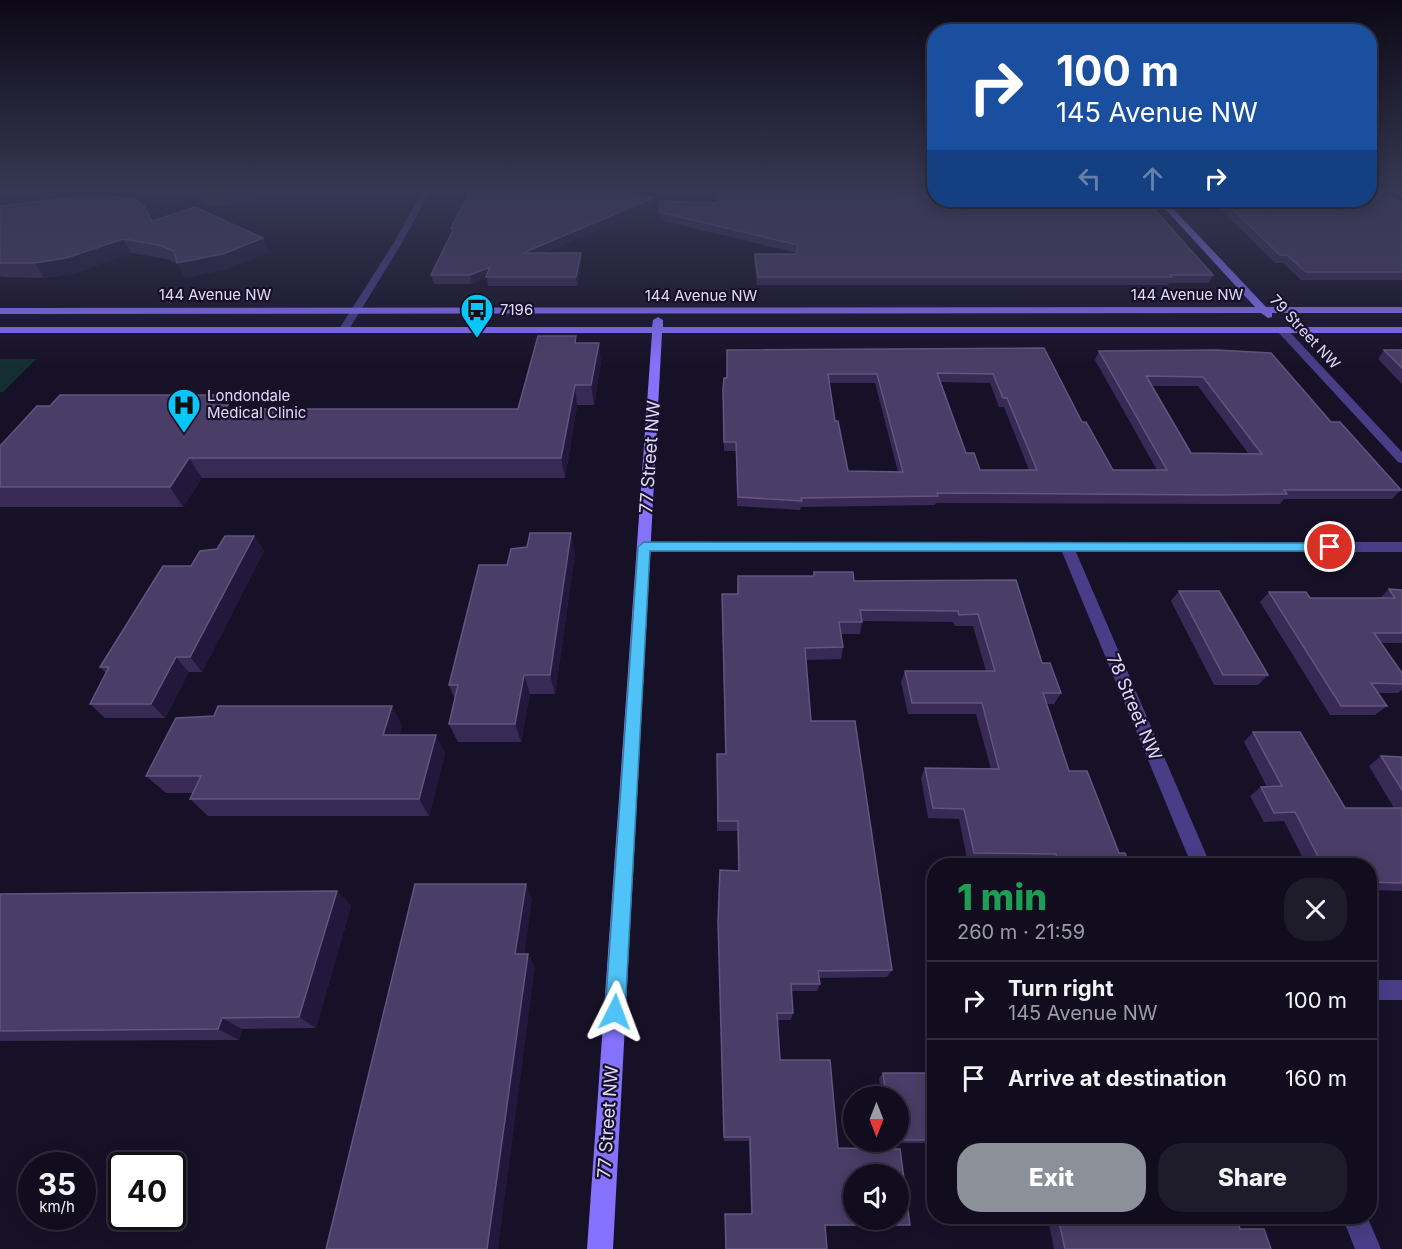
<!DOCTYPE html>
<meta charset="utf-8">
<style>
body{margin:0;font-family:Inter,sans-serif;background:#1e1b2b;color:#f1f3f6;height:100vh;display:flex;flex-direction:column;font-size:22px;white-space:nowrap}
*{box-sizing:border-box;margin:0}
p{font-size:20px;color:#9c9ca4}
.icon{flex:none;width:33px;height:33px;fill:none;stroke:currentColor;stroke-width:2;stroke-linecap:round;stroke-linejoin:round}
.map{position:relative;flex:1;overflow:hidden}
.side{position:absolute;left:927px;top:858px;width:450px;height:366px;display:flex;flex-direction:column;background:#110d1e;border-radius:24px;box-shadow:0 3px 15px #0003,0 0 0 2px #302d3c}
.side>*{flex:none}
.top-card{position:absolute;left:927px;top:24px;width:450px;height:183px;border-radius:24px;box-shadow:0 3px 15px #0003,0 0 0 2px #302d3c;background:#1a4fa0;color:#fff;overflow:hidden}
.needle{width:39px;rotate:180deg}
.fabs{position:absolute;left:843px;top:1086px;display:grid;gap:12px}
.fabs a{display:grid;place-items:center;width:66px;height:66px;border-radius:50%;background:#110d1e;box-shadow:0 3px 15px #0003,0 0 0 2px #302d3c;font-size:30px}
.speed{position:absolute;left:18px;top:1152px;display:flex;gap:12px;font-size:30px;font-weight:700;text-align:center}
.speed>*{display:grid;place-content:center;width:78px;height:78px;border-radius:50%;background:#110d1e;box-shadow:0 3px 15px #0003,0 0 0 2px #302d3c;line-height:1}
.speed small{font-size:15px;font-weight:400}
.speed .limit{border:3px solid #111;border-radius:9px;background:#fff;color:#111}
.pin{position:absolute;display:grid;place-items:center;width:51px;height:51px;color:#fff;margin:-26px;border:3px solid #fff;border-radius:50%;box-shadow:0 2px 6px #0007}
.me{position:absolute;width:66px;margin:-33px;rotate:3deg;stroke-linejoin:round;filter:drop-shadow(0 0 4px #0008)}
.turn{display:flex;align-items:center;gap:21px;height:126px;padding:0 30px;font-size:27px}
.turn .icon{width:78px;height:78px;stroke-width:2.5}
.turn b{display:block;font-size:42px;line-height:51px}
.lanes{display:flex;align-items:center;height:57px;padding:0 30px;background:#0003;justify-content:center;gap:30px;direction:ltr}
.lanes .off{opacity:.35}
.round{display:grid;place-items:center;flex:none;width:63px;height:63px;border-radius:24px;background:#1e1b2b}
.headline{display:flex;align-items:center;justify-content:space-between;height:102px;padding:0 30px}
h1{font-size:36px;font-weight:800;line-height:45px;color:#1e9e55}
.primary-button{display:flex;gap:12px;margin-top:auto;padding:12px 30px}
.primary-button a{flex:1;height:69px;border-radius:24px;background:#8c9099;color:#fff;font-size:24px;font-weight:800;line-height:69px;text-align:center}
.primary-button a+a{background:#1e1b2b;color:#f1f3f6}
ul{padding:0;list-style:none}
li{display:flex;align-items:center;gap:18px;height:78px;padding:0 30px;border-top:2px solid #302d3c}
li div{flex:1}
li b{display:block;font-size:22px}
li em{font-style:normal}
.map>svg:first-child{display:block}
.green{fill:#142f32}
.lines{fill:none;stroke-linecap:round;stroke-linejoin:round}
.street{fill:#483d86;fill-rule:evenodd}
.secondary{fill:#8572fc;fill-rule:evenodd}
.wall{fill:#382a55;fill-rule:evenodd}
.shaded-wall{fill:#23183b}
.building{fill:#4a3d67;stroke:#62557f;stroke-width:1.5;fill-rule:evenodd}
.route{fill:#4fc3f7;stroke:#337fa1;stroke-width:1.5}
.labels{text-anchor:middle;stroke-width:4.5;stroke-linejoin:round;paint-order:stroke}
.far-street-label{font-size:15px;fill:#e1d8fe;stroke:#171128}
.far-poi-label{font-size:15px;fill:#e1d8fe;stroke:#171128;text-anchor:start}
.street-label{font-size:18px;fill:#e1d8fe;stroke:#171128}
</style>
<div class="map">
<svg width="1402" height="1249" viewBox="0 0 1402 1249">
<rect width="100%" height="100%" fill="#171128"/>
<!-- green -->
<path class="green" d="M 245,191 L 270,191 C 260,202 213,211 201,203 L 202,200 Z
M 0,359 L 36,359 L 3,392 L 0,392 Z"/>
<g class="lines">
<!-- street -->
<path class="street" d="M 422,191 L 430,191 L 403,241 L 348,331 L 340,331 L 339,329 L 395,241 Z
M 1392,191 L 1402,191 L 1402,197 Z
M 1278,328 L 1286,328 L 1402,452 L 1402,463 L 1398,462 L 1278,332 Z
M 644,542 L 1402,542 L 1402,552 L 1076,552 L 1211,866 L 1192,866 L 1062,552 L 644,552 L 637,547 Z
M 1370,980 L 1402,980 L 1402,1000 L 1370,1000 Z
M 1342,1216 L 1367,1216 L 1381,1249 L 1355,1249 Z"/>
<!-- secondary -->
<path class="secondary" d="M 1157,200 L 1165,200 L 1266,307 L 1402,307 L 1402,313 L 1272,313 L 1272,317 L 1268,318 L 1261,313 L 0,314 L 0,308 L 1255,307 Z
M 658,317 L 663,320 L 663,327 L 1402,327 L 1402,333 L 662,333 L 613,1249 L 587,1249 L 652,333 L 0,333 L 0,327 L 652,327 L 653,320 Z"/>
</g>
<!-- wall -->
<path class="wall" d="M 628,192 L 653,198 L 653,206 L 544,253 L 582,261 L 577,286 L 488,286 L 487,277 L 472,284 L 434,284 L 431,275 L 452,231 L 451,228 Z
M 889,194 L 1213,275 L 1209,283 L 1169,283 L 1168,285 L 757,285 L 754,262 L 755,254 L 796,254 L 797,253 L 659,220 L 659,212 Z
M 1211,200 L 1370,200 L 1402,204 L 1402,280 L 1301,280 L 1283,263 L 1275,263 Z
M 0,206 L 152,221 L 263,238 L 269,252 L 230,268 L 185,278 L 178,264 L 166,259 L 131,253 L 75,273 L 44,278 L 3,277 L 0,276 Z
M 577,343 L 601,362 L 594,405 L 577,405 L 565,478 L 202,478 L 183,507 L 0,507 L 0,446 L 50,406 L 216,395 L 222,405 L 230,409 L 518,409 Z
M 1044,348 L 1082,422 L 1113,470 L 1157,470 L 1095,360 L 1099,351 L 1217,350 L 1331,422 L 1401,490 L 1392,499 L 1284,499 L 1280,504 L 1209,504 L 936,503 L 935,505 L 801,507 L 800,510 L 737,506 L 736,451 L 724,451 L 723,398 L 727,378 ZM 941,382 L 990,383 L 999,407 L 1004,407 L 1029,470 L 980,470 L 966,453 ZM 829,383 L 875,383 L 898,472 L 848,471 L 835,421 ZM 1151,386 L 1198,386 L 1248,453 L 1191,453 Z
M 1384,350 L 1402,350 L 1402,384 L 1378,359 Z
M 254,536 L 264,551 L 202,672 L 189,672 L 165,718 L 105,718 L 90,704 L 106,673 L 100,667 L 191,566 L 217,549 Z
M 575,553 L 555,694 L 530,694 L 521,742 L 458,742 L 449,724 L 455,699 L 449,685 L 507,565 Z
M 814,572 L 854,581 L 1016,580 L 1042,663 L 1061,693 L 1054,704 L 1046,704 L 1069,771 L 1119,853 L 1130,866 L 1049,866 L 1048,864 L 968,863 L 959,819 L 928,818 L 921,778 L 925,768 L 991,769 L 976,714 L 908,714 L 901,682 L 905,671 L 986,671 L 973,626 L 955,626 L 953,622 L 862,621 L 860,634 L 841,634 L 843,647 L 841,659 L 806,660 L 811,721 L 892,970 L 887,977 L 819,978 L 820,984 L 817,991 L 791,991 L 793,1013 L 791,1020 L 777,1020 L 780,1060 L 838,1148 L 910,1225 L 904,1226 L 825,1226 L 827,1249 L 725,1249 L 725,1214 L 751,1214 L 749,1141 L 724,1141 L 718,930 L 720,870 L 738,871 L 737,831 L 717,831 L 717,754 L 725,754 L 722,594 L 737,594 L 738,576 L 813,576 Z
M 1389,589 L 1402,590 L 1402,643 L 1381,643 L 1402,673 L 1402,690 L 1398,693 L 1378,693 L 1387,706 L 1375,715 L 1330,715 L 1260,602 L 1269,592 L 1310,598 L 1380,598 Z
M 1179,591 L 1268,675 L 1258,685 L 1214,685 L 1171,601 Z
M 402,725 L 399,735 L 445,753 L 429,816 L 208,816 L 190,799 L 193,793 L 166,793 L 146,776 Z
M 1253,732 L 1345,808 L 1394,808 L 1369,766 L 1381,756 L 1402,757 L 1402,891 L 1370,890 L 1370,866 L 1307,866 L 1284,821 L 1264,822 L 1250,796 L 1261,787 L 1267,787 L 1244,742 Z
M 337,891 L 351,906 L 316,1028 L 242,1029 L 239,1040 L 0,1041 L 0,894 Z
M 883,1073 L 934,1073 L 934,1143 L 887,1143 L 887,1142 L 898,1142 L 898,1096 L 881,1096 L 879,1078 Z
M 1147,1216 L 1236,1216 L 1240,1229 L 1271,1249 L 1054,1249 L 1048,1219 L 1058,1217 Z"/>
<!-- shaded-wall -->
<path class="shaded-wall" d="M 653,198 L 653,206 L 525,261 L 523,253 Z
M 263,238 L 269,252 L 230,268 L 185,278 L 177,263 Z
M 123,239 L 131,253 L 75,273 L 44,278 L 35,263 Z
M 581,253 L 582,261 L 577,286 L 576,277 Z
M 490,267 L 492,275 L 472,284 L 470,275 Z
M 599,343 L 601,362 L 594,405 L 591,385 Z
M 575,385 L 577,405 L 565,478 L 561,458 Z
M 216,395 L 227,415 L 209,405 Z
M 189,458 L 202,478 L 183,507 L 170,487 Z
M 571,533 L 575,553 L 555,694 L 550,675 Z
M 254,536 L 264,551 L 202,672 L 190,657 Z
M 176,657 L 189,672 L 165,718 L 151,704 Z
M 524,675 L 530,694 L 521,742 L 515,724 Z
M 392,706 L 402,725 L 394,753 L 383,735 Z
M 436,735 L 445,753 L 429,816 L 419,799 Z
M 526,884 L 532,899 L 523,967 L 515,954 Z
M 337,891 L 351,906 L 316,1028 L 299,1017 Z
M 528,954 L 535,967 L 498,1249 L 487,1249 Z
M 222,1018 L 242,1029 L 239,1040 L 218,1029 Z"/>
<!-- building -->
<path class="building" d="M 470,191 L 627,191 L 626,192 L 653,198 L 523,253 L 581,253 L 576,277 L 486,277 L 490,267 L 470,275 L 431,275 L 454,228 L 451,228 Z
M 716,191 L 888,191 L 889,194 L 934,194 L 934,200 L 1146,200 L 1213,275 L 1170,275 L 1172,277 L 758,277 L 755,254 L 796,254 L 798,245 L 659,212 L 660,201 L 717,203 Z
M 1370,191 L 1384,191 L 1402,204 L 1402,272 L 1306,272 L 1287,255 L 1280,255 L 1223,200 L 1370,200 Z
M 92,195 L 134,199 L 144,206 L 152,221 L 195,207 L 263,238 L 223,254 L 177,263 L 174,251 L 159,245 L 123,239 L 66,258 L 35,263 L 0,263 L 0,206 Z
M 538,336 L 576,336 L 575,343 L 599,343 L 591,385 L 575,385 L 561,458 L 189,458 L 170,487 L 0,487 L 0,446 L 37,406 L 50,406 L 60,395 L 216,395 L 209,405 L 228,405 L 225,409 L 518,409 Z
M 1044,348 L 1082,422 L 1086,422 L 1113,470 L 1167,470 L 1099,351 L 1217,350 L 1271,353 L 1331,422 L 1340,422 L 1401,490 L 1284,490 L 1287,494 L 1216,495 L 937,493 L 938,496 L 801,498 L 802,501 L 738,497 L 736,442 L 724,442 L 723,389 L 724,378 L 727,378 L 727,350 ZM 937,373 L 993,374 L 1003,398 L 1007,398 L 1037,470 L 980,470 L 974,453 L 966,453 ZM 828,374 L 877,374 L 903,472 L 848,471 L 838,421 L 835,421 ZM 1146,376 L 1203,377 L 1262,454 L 1191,453 Z
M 1384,350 L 1402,350 L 1402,368 Z
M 530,533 L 571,533 L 550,675 L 524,675 L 515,724 L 449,724 L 458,685 L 449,685 L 479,565 L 507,565 L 511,549 L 527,547 Z
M 225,536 L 254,536 L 190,657 L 176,657 L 151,704 L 90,704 L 109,667 L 100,667 L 163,566 L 191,566 L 200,551 L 217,549 Z
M 814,572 L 853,572 L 854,581 L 1016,580 L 1042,663 L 1050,663 L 1061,693 L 1043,693 L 1069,771 L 1087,771 L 1119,853 L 1125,853 L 1130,866 L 1060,866 L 1056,854 L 974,853 L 964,809 L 933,808 L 925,768 L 999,769 L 982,703 L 912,703 L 905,671 L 995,671 L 978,614 L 959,615 L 958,611 L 860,610 L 862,622 L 839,622 L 843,647 L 805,648 L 811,721 L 855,721 L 892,970 L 818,971 L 820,984 L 791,984 L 793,1013 L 777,1013 L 780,1060 L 830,1060 L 838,1148 L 900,1149 L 910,1225 L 825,1225 L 827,1249 L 726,1249 L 725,1214 L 752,1214 L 750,1137 L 724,1137 L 718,921 L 720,870 L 739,871 L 738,821 L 718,821 L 717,754 L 726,754 L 722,594 L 738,594 L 738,576 L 814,576 ZM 854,1174 L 898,1174 L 898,1220 L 854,1220 Z
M 1389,589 L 1402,590 L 1402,633 L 1374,633 L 1402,673 L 1402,684 L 1371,683 L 1387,706 L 1341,706 L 1269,592 L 1306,592 L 1310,598 L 1395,598 Z
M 1179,591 L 1219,591 L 1268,675 L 1223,675 Z
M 218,706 L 392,706 L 383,735 L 436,735 L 419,799 L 190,799 L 201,776 L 146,776 L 176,718 L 214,716 Z
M 1253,732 L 1300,732 L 1345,808 L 1402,808 L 1402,883 L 1370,882 L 1370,866 L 1323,866 L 1295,812 L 1274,813 L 1261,787 L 1282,786 Z
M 1381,756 L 1402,757 L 1402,790 Z
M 415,884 L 526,884 L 515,954 L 528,954 L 487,1249 L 326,1249 Z
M 337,891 L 299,1017 L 222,1018 L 218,1029 L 0,1031 L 0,894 Z
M 883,1073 L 934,1073 L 934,1140 L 898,1140 L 898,1096 L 886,1096 Z
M 1161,1216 L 1236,1216 L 1240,1229 L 1264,1229 L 1271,1249 L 1065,1249 L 1058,1217 Z"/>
<!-- sky -->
<linearGradient id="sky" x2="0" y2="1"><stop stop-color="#0d0916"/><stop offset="0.52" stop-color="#363853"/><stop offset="1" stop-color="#363853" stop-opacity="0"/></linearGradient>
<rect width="1402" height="366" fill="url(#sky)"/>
<!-- route -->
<path class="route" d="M 644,542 L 1330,543 L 1336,547 L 1330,551 L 650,551 L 625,1012 L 622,1018 L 615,1021 L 608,1018 L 605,1012 L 638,547 Z"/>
<!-- icons -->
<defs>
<g id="bus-pin" transform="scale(1.725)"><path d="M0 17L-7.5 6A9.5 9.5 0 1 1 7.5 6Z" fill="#09c6f9" stroke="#171128"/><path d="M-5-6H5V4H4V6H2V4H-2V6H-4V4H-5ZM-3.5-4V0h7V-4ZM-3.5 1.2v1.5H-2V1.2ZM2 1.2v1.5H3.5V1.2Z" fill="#111"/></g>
<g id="hospital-pin" transform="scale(1.725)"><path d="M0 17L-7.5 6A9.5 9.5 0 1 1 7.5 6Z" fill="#09c6f9" stroke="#171128"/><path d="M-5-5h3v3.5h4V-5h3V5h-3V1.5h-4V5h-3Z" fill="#111"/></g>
</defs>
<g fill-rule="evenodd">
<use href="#bus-pin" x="477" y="310"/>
<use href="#hospital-pin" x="184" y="405"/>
</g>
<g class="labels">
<!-- far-street labels -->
<g class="far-street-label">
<text x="215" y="300">144 Avenue NW</text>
<text x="1187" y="300">144 Avenue NW</text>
<text x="701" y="301">144 Avenue NW</text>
<text transform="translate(1305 332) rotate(47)" y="5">79 Street NW</text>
</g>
<!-- far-poi labels -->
<g class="far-poi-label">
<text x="500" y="315">7196</text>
<text x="207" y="401">Londondale<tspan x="207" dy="17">Medical Clinic</tspan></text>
</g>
<!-- street labels -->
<g class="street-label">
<text transform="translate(650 457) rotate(-86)" y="6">77 Street NW</text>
<text transform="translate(1134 707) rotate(67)" y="6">78 Street NW</text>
<text transform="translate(608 1122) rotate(-86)" y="6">77 Street NW</text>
</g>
</g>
</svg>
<div class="fabs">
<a><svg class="needle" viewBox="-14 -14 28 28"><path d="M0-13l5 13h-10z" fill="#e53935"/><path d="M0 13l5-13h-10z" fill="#9c9ca4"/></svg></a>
<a><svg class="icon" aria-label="sound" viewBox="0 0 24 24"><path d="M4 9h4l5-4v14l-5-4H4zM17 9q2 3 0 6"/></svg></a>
</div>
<div class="speed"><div>35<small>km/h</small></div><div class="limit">40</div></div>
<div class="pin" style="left:1330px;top:547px;background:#d93025"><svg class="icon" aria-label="arrive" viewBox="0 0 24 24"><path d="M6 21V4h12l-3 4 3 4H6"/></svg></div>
<svg class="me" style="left:615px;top:1012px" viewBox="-20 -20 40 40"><path d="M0-17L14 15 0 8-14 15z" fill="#4fc3f7" stroke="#fff" stroke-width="4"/></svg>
<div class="top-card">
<div class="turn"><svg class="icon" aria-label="right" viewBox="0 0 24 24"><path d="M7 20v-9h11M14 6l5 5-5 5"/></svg><div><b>100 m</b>145 Avenue NW</div></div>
<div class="lanes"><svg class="icon off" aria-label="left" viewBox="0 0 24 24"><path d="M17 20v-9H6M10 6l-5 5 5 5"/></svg><svg class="icon off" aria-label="ahead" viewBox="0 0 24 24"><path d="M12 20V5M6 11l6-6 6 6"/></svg><svg class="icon" aria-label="right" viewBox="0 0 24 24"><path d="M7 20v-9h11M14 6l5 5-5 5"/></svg></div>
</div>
<section class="side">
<div class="headline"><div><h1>1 min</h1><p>260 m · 21:59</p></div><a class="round"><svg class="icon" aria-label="close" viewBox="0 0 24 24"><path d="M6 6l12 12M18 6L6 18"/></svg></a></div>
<ul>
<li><svg class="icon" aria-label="right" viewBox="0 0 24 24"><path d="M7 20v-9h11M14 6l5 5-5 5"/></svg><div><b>Turn right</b><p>145 Avenue NW</p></div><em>100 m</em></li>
<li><svg class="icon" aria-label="arrive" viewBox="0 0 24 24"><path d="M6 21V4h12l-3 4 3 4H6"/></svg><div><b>Arrive at destination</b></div><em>160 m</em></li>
</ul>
<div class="primary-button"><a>Exit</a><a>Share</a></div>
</section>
</div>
